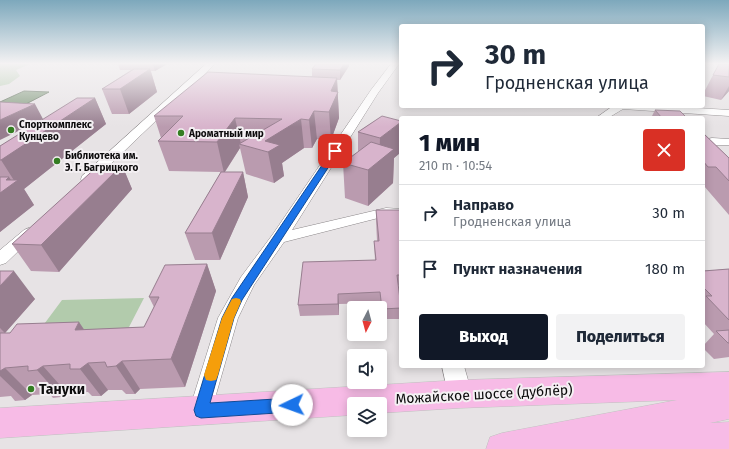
<!DOCTYPE html>
<html lang="ru">
<meta charset="utf-8">
<style>
body{margin:0;font-family:"Fira Sans",sans-serif;background:#f2f2f3;color:#1f2937;height:100vh;display:flex;flex-direction:column;font-size:15px;white-space:nowrap}
*{box-sizing:border-box;margin:0}
p{font-size:13px;color:#747a83}
.icon{flex:none;width:22px;height:22px;fill:none;stroke:currentColor;stroke-width:2;stroke-linecap:round;stroke-linejoin:round}
.map{position:relative;flex:1;overflow:hidden}
.details{position:absolute;left:399px;top:116px;width:306px;height:252px;display:flex;flex-direction:column;background:#fff;border-radius:4px;box-shadow:0 2px 10px #0003}
.details>*{flex:none}
.hud{position:absolute;left:399px;top:24px;width:306px;height:84px;border-radius:4px;box-shadow:0 2px 10px #0003;background:#fff;color:#1f2937;overflow:hidden}
.needle{width:26px;rotate:186deg}
.buttons{position:absolute;left:347px;top:301px;display:grid;gap:8px}
.buttons a{display:grid;place-items:center;width:40px;height:40px;border-radius:4px;background:#fff;box-shadow:0 2px 10px #0003;font-size:20px}
.pin{position:absolute;display:grid;place-items:center;width:34px;height:34px;color:#fff;margin:-17px;border-radius:8px;box-shadow:0 2px 6px #0006}
.me{position:absolute;width:44px;margin:-22px;rotate:267deg;stroke-linejoin:round;filter:drop-shadow(0 0 3px #0008)}
.turn{display:flex;align-items:center;gap:14px;height:84px;padding:0 20px;font-size:18px}
.turn .icon{width:52px;height:52px;stroke-width:2.5}
.turn b{display:block;font-size:28px;line-height:34px}
.round{display:grid;place-items:center;flex:none;width:42px;height:42px;border-radius:4px;background:#f2f2f3}
.overview{display:flex;align-items:center;justify-content:space-between;height:68px;padding:0 20px}
h1{font-size:24px;font-weight:800;line-height:30px;color:#111827}
.action{display:flex;gap:8px;margin-top:auto;padding:8px 20px}
.action a{flex:1;height:46px;border-radius:4px;background:#111827;color:#fff;font-size:16px;font-weight:800;line-height:46px;text-align:center}
.action a+a{background:#f2f2f3;color:#1f2937}
ul{padding:0;list-style:none}
li{display:flex;align-items:center;gap:12px;height:56px;padding:0 20px;border-top:1px solid #e0e1e3}
li div{flex:1}
li b{display:block;font-size:15px}
li em{font-style:normal}
.map>svg:first-child{display:block}
.green{fill:#b2cbac}
.water{fill:#7e9779;stroke:#5c6d58}
.lines{fill:none;stroke-linecap:round;stroke-linejoin:round}
.minor-casing{stroke:#8b8789;stroke-width:1}
.major-casing{stroke:#c0c0c0;stroke-width:1}
.minor{fill:#fff;fill-rule:evenodd}
.major{fill:#f7bbe6;fill-rule:evenodd}
.wall{fill:#ba9baf}
.shaded-wall{fill:#977e8f}
.building{fill:#d8b4cc;stroke:#977e8f}
.route{fill:#1a73e8;stroke:#114b97}
.slow{fill:#f59e0b}
.poi-dot{fill:#347d22;stroke:#f4f0f3;stroke-width:1.5}
.labels{text-anchor:middle;stroke-width:4;stroke-linejoin:round;paint-order:stroke}
.far-poi-label{font-size:10px;font-weight:bold;fill:#0c0b0c;stroke:#f4f0f3;text-anchor:start}
.near-poi-label{font-size:14px;font-weight:bold;fill:#0c0b0c;stroke:#f4f0f3;text-anchor:start}
.near-street-label{font-size:14px;fill:#0c0b0c;stroke:#f4f0f3}
</style>
<div class="map">
<svg width="729" height="449" viewBox="0 0 729 449">
<rect width="100%" height="100%" fill="#e7e3e5"/>
<!-- green -->
<path class="green" d="M 0,64 L 30,64 L 16,70 L 20,76 L 9,84 L 0,86 Z
M 144,298 L 128,329 L 39,331 L 62,300 Z"/>
<!-- water -->
<path class="water" d="M 24,91 L 49,92 L 26,104 L 0,102 Z"/>
<g class="lines">
<!-- minor casing -->
<g class="minor-casing">
<path id="minor" d="M 206,64 L 215,64 L 92,182 L 82,182 L 81,179 L 82,176 Z
M 391,64 L 399,64 L 378,93 L 292,230 L 386,208 L 401,209 L 401,217 L 386,216 L 284,242 L 254,285 L 238,318 L 209,419 L 201,423 L 193,419 L 189,411 L 218,318 L 241,277 L 273,234 L 371,90 Z
M 613,106 L 665,106 L 729,110 L 729,116 L 623,109 L 608,118 L 596,118 Z
M 712,138 L 729,139 L 729,145 L 714,145 L 729,162 L 729,174 L 725,173 L 703,146 L 708,139 Z
M 29,228 L 34,230 L 37,233 L 34,236 L 6,263 L 0,265 L 0,250 L 24,230 Z
M 442,366 L 464,366 L 472,394 L 468,402 L 460,405 L 452,402 L 448,394 Z"/>
</g>
<!-- major casing -->
<g class="major-casing">
<path id="major" d="M 729,372 L 729,419 L 710,423 L 729,422 L 729,449 L 486,449 L 490,437 L 502,433 L 677,400 L 460,408 L 380,413 L 380,404 L 354,404 L 354,415 L 0,438 L 0,408 L 460,380 Z"/>
</g>
<!-- minor -->
<use href="#minor" class="minor"/>
<!-- major -->
<use href="#major" class="major"/>
</g>
<!-- wall -->
<path class="wall" d="M 118,64 L 167,64 L 155,71 L 151,71 L 157,92 L 129,114 L 112,114 L 102,89 L 131,70 L 120,70 Z
M 316,64 L 349,64 L 349,66 L 340,80 L 337,80 L 339,118 L 331,140 L 317,139 L 312,148 L 304,148 L 282,163 L 284,176 L 274,183 L 246,174 L 240,148 L 225,172 L 243,172 L 248,197 L 220,260 L 195,260 L 185,233 L 221,172 L 169,171 L 158,141 L 161,138 L 154,116 L 312,76 L 312,69 Z
M 729,64 L 729,91 L 721,100 L 703,96 L 703,94 L 713,75 Z
M 95,98 L 106,124 L 24,189 L 34,205 L 0,232 L 0,146 Z
M 655,110 L 687,118 L 651,118 Z
M 382,116 L 400,153 L 394,158 L 393,183 L 368,206 L 345,198 L 343,163 L 358,152 L 358,132 Z
M 703,133 L 729,158 L 729,215 L 704,186 L 703,186 Z
M 122,165 L 132,189 L 59,272 L 31,271 L 12,244 Z
M 376,210 L 401,212 L 401,285 L 398,285 L 401,307 L 400,319 L 381,319 L 380,303 L 339,304 L 339,315 L 300,316 L 298,305 L 375,260 L 374,241 L 377,241 L 376,220 Z
M 207,264 L 216,291 L 185,387 L 140,389 L 135,394 L 126,394 L 122,390 L 108,390 L 101,396 L 92,396 L 88,392 L 67,393 L 61,397 L 53,398 L 50,394 L 32,395 L 25,400 L 15,401 L 11,396 L 0,397 L 0,271 L 35,299 L 5,333 L 144,327 L 154,307 L 149,297 Z
M 729,269 L 729,357 L 714,359 L 703,348 L 703,346 L 714,334 L 703,322 L 703,271 Z"/>
<!-- shaded-wall -->
<path class="shaded-wall" d="M 153,64 L 167,64 L 155,71 Z
M 344,64 L 349,64 L 349,66 L 340,80 L 340,70 Z
M 150,69 L 157,92 L 129,114 L 120,89 Z
M 337,78 L 339,118 L 331,140 L 329,112 L 331,91 Z
M 729,86 L 729,91 L 721,100 Z
M 95,98 L 106,124 L 24,189 L 34,205 L 0,232 L 0,193 L 6,180 L 9,177 L 13,183 L 15,182 L 1,160 Z
M 35,104 L 43,119 L 0,140 L 0,120 Z
M 314,111 L 317,139 L 312,148 L 309,120 Z
M 235,118 L 241,144 L 239,144 L 240,148 L 224,173 L 217,142 Z
M 301,119 L 304,148 L 282,163 L 284,176 L 274,183 L 268,152 L 265,141 Z
M 401,122 L 400,153 L 394,158 L 393,183 L 368,206 L 368,170 L 379,161 L 380,138 Z
M 122,165 L 132,189 L 59,272 L 41,245 Z
M 243,172 L 248,197 L 220,260 L 212,233 Z
M 207,264 L 216,291 L 185,387 L 171,359 Z
M 14,271 L 35,299 L 5,333 L 0,328 L 0,286 Z
M 338,294 L 339,304 L 339,315 L 338,304 Z
M 79,322 L 98,350 L 75,330 Z
M 122,361 L 140,389 L 135,394 L 116,366 Z
M 88,363 L 108,390 L 101,396 L 80,369 Z
M 43,366 L 67,393 L 61,397 L 37,370 Z
M 5,368 L 32,395 L 25,400 L 0,376 L 0,371 Z"/>
<!-- building -->
<path class="building" d="M 316,64 L 344,64 L 340,70 L 312,69 Z
M 719,64 L 729,64 L 729,77 L 713,75 Z
M 134,69 L 150,69 L 120,89 L 102,89 Z
M 208,72 L 337,78 L 331,91 L 338,92 L 329,112 L 314,111 L 309,120 L 301,119 L 265,141 L 280,145 L 268,152 L 239,144 L 282,119 L 235,118 L 217,142 L 158,141 L 183,116 L 154,116 Z
M 77,98 L 95,98 L 1,160 L 0,160 L 0,146 Z
M 0,102 L 35,104 L 0,120 Z
M 655,110 L 680,111 L 687,118 L 662,118 Z
M 382,116 L 401,121 L 401,122 L 380,138 L 358,132 Z
M 703,133 L 729,158 L 729,181 L 716,167 L 708,167 L 703,161 Z
M 371,142 L 394,149 L 368,170 L 343,163 Z
M 100,164 L 122,165 L 41,245 L 12,244 Z
M 221,172 L 243,172 L 212,233 L 185,233 Z
M 0,177 L 9,177 L 6,180 L 18,180 L 0,193 Z
M 376,210 L 401,210 L 401,275 L 397,275 L 401,308 L 382,309 L 380,292 L 338,294 L 338,304 L 298,305 L 303,262 L 376,260 L 374,241 L 379,241 Z
M 207,264 L 171,359 L 122,361 L 116,366 L 107,367 L 105,362 L 88,363 L 80,369 L 70,369 L 70,364 L 43,366 L 37,370 L 28,371 L 28,366 L 5,368 L 0,371 L 0,333 L 10,333 L 17,324 L 79,322 L 75,330 L 144,327 L 159,297 L 149,297 L 165,265 Z
M 729,269 L 729,320 L 706,296 L 712,296 L 703,287 L 703,271 Z
M 0,271 L 14,271 L 0,286 Z
M 729,330 L 729,343 L 728,343 L 716,331 Z"/>
<!-- sky -->
<linearGradient id="sky" x2="0" y2="1"><stop stop-color="#7da8bc"/><stop offset="0.5" stop-color="#f4f2f3"/><stop offset="1" stop-color="#f4f2f3" stop-opacity="0"/></linearGradient>
<rect width="729" height="127" fill="url(#sky)"/>
<!-- route -->
<path class="route" d="M 333,149 L 339,151 L 242,300 L 234,318 L 210,403 L 292,398 L 297,400 L 300,405 L 297,410 L 292,412 L 201,418 L 196,416 L 194,410 L 222,318 L 232,298 Z"/>
<!-- slow -->
<path class="slow" d="M 236,298 L 240,299 L 241,302 L 234,318 L 218,375 L 216,380 L 211,381 L 206,380 L 204,375 L 222,318 L 232,299 Z"/>
<!-- markers -->
<g class="poi-dot">
<circle cx="11" cy="130" r="4"/>
<circle cx="181" cy="133" r="4"/>
<circle cx="57" cy="161" r="4"/>
<circle cx="31" cy="389" r="4"/>
</g>
<g class="labels">
<!-- far-poi labels -->
<g class="far-poi-label">
<text x="19" y="128">Спорткомплекс<tspan x="19" dy="12">Кунцево</tspan></text>
<text x="189" y="137">Ароматный мир</text>
<text x="65" y="159">Библиотека им.<tspan x="65" dy="12">Э. Г. Багрицкого</tspan></text>
</g>
<!-- near-poi labels -->
<g class="near-poi-label">
<text x="39" y="394">Тануки</text>
</g>
<!-- near-street labels -->
<g class="near-street-label">
<text transform="translate(484 394) rotate(-3)" y="5">Можайское шоссе (дублёр)</text>
</g>
</g>
</svg>
<div class="buttons">
<a><svg class="needle" viewBox="-14 -14 28 28"><path d="M0-13l5 13h-10z" fill="#e53935"/><path d="M0 13l5-13h-10z" fill="#747a83"/></svg></a>
<a><svg class="icon" aria-label="sound" viewBox="0 0 24 24"><path d="M4 9h4l5-4v14l-5-4H4zM17 9q2 3 0 6"/></svg></a>
<a><svg class="icon" aria-label="layers" viewBox="0 0 24 24"><path d="M12 4l9 5-9 5-9-5zM3 14l9 5 9-5"/></svg></a>
</div>
<div class="pin" style="left:335px;top:151px;background:#d93025"><svg class="icon" aria-label="arrive" viewBox="0 0 24 24"><path d="M6 21V4h12l-3 4 3 4H6"/></svg></div>
<svg class="me" style="left:292px;top:405px" viewBox="-20 -20 40 40"><circle r="19" fill="#fff"/><path d="M0-13L10 11 0 6-10 11z" fill="#1a73e8"/></svg>
<div class="hud">
<div class="turn"><svg class="icon" aria-label="right" viewBox="0 0 24 24"><path d="M7 20v-9h11M14 6l5 5-5 5"/></svg><div><b>30 m</b>Гродненская улица</div></div>
</div>
<section class="details">
<div class="overview"><div><h1>1 мин</h1><p>210 m · 10:54</p></div><a class="round" style="background:#d93025;color:#fff"><svg class="icon" aria-label="close" viewBox="0 0 24 24"><path d="M6 6l12 12M18 6L6 18"/></svg></a></div>
<ul>
<li><svg class="icon" aria-label="right" viewBox="0 0 24 24"><path d="M7 20v-9h11M14 6l5 5-5 5"/></svg><div><b>Направо</b><p>Гродненская улица</p></div><em>30 m</em></li>
<li><svg class="icon" aria-label="arrive" viewBox="0 0 24 24"><path d="M6 21V4h12l-3 4 3 4H6"/></svg><div><b>Пункт назначения</b></div><em>180 m</em></li>
</ul>
<div class="action"><a>Выход</a><a>Поделиться</a></div>
</section>
</div>
